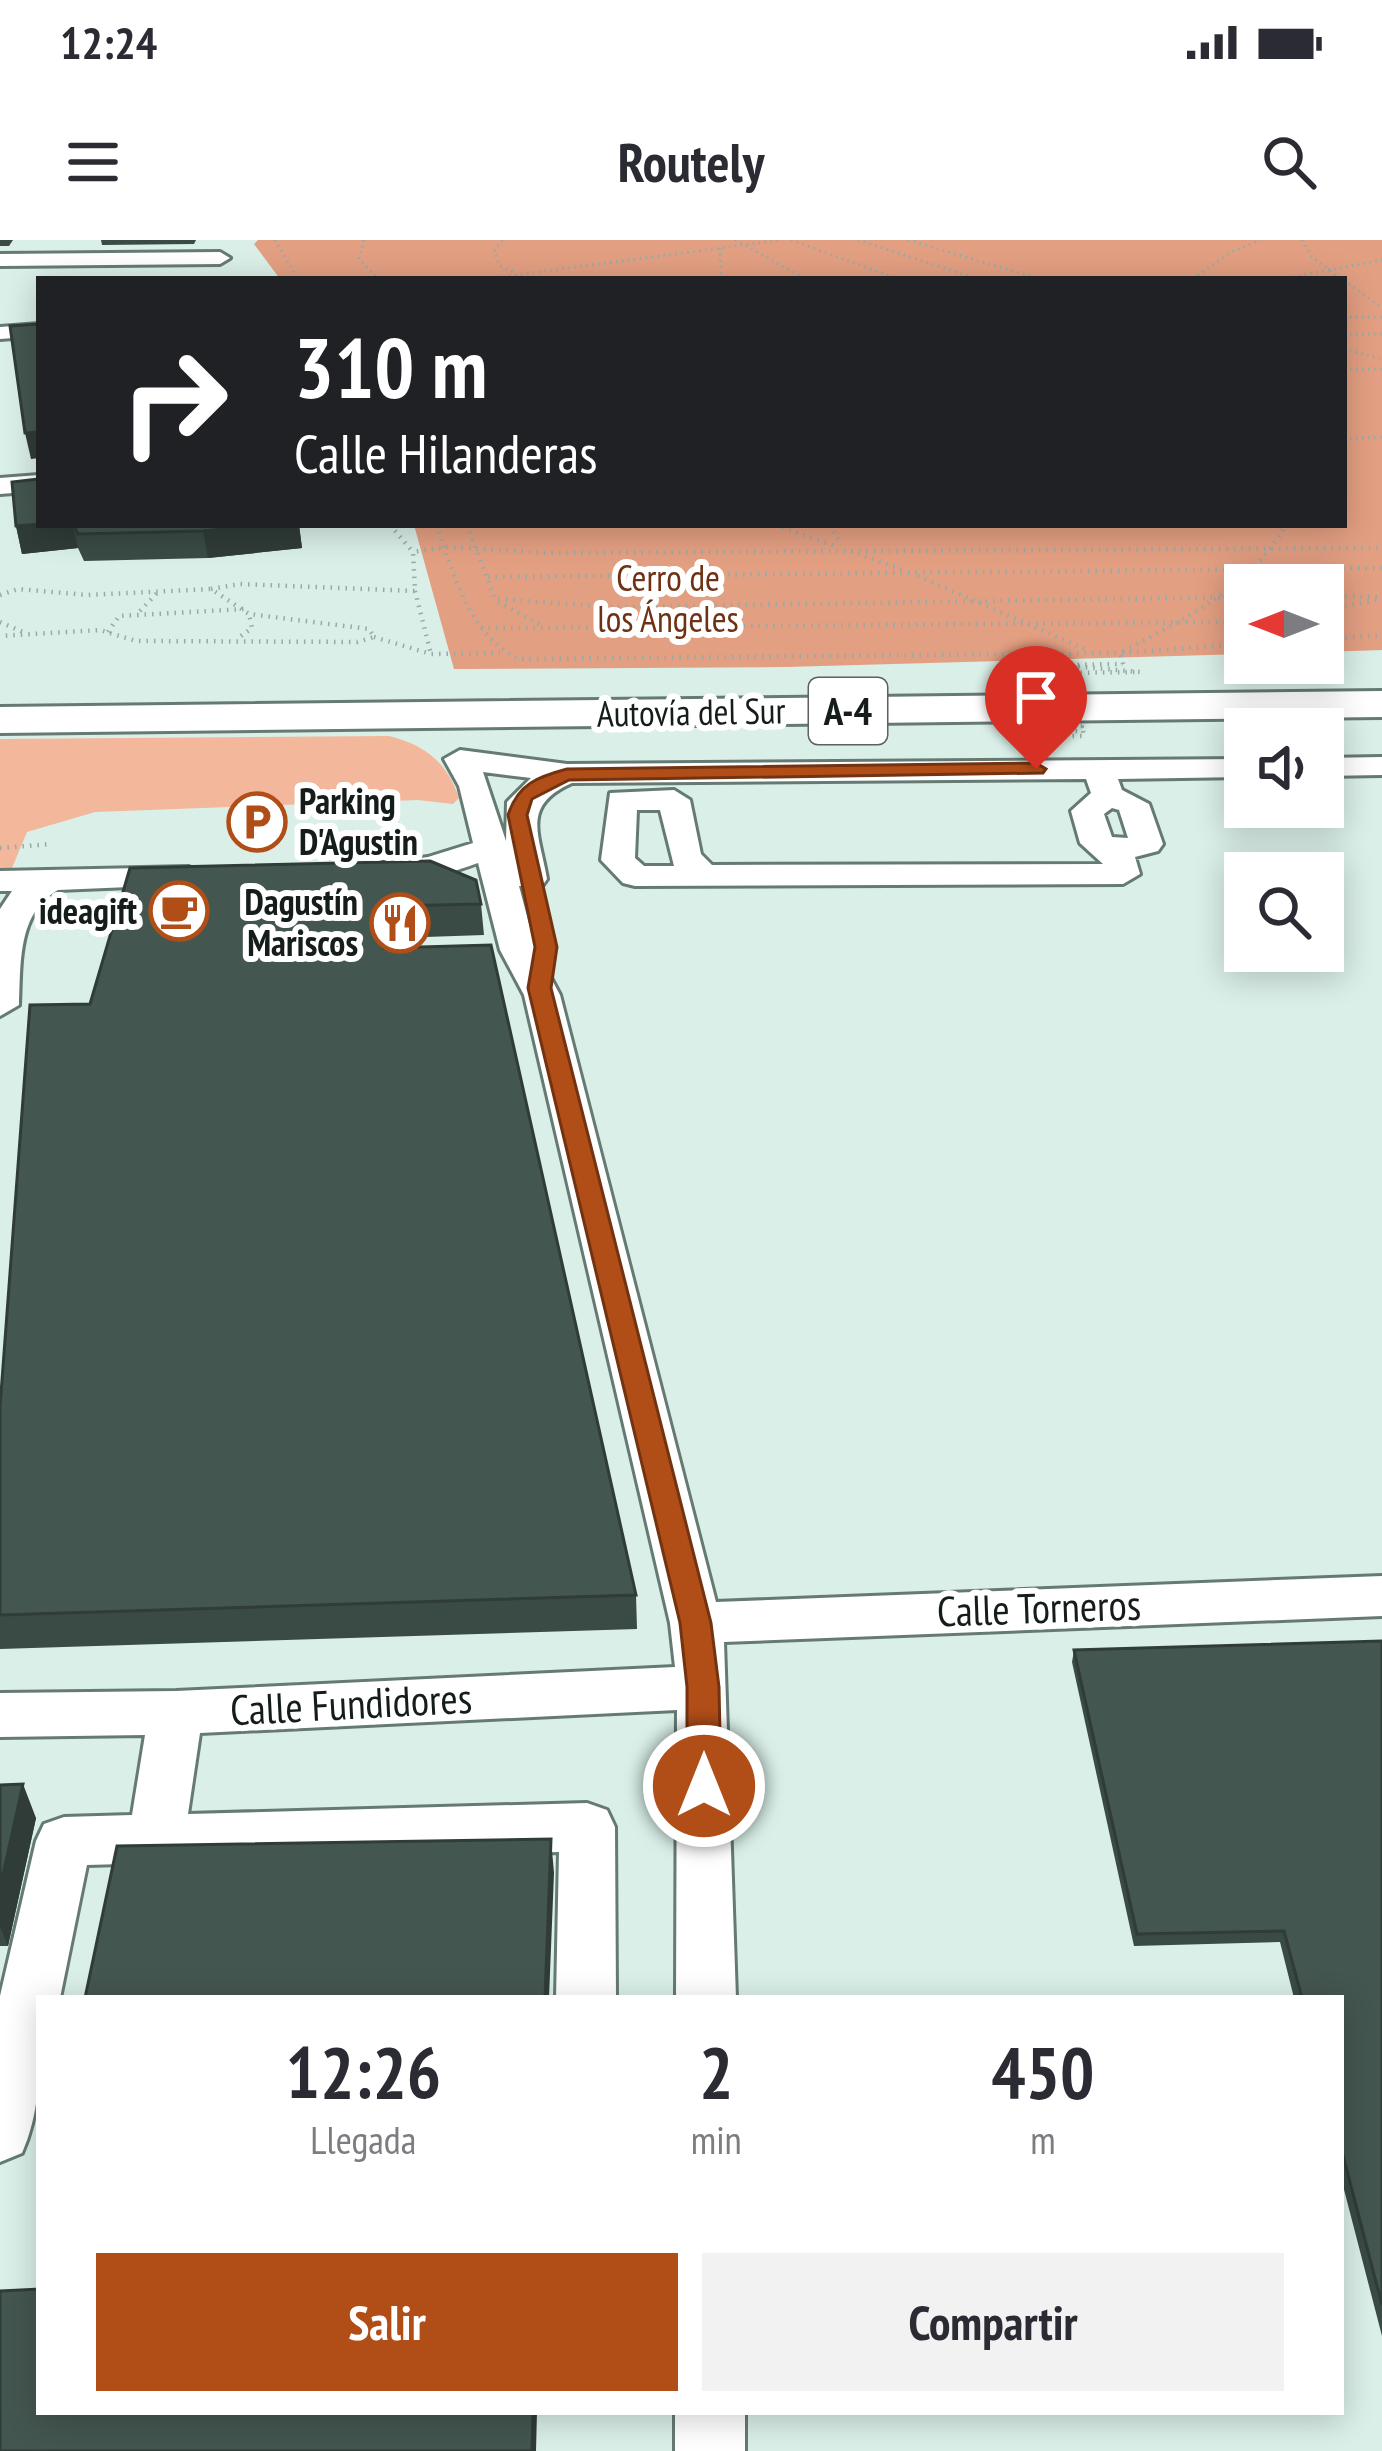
<!DOCTYPE html>
<html lang="es">
<meta charset="utf-8">
<style>
body{margin:0;font-family:"PT Sans Narrow",sans-serif;background:#f2f2f3;color:#2b2b33;height:100vh;display:flex;flex-direction:column;font-size:45px;white-space:nowrap}
*{box-sizing:border-box;margin:0}
p{font-size:39px;color:#7c7c81}
.icon{flex:none;width:66px;height:66px;fill:none;stroke:currentColor;stroke-width:2;stroke-linecap:round;stroke-linejoin:round}
.map{position:relative;flex:1;overflow:hidden}
.sheet{position:absolute;left:36px;top:1755px;width:1308px;height:420px;display:flex;flex-direction:column;background:#fff;border-radius:0px;box-shadow:0 6px 30px #0003}
.sheet>*{flex:none}
.hud{position:absolute;left:36px;top:36px;width:1311px;height:252px;border-radius:0px;box-shadow:0 6px 30px #0003;background:#202124;color:#fff;overflow:hidden}
.needle{width:78px;rotate:270deg}
.tools{position:absolute;left:1224px;top:324px;display:grid;gap:24px}
.tools a{display:grid;place-items:center;width:120px;height:120px;border-radius:0px;background:#fff;box-shadow:0 6px 30px #0003;font-size:60px}
.pin{position:absolute;display:grid;place-items:center;width:102px;height:102px;color:#fff;margin:-123px -51px;border-radius:50% 50% 50% 0;rotate:-45deg;box-shadow:0 0 12px #0007}
.pin .icon{rotate:45deg}
.me{position:absolute;width:132px;margin:-66px;rotate:0deg;stroke-linejoin:round;filter:drop-shadow(0 0 9px #0008)}
.turn{display:flex;align-items:center;gap:42px;height:252px;padding:0 60px;font-size:54px}
.turn .icon{width:156px;height:156px;stroke-width:2.5}
.turn b{display:block;font-size:84px;line-height:102px}
.eta{display:flex;justify-content:space-evenly;align-items:center;height:204px;text-align:center}
.eta b{font-size:72px;font-weight:700;line-height:84px}
.button{display:flex;gap:24px;margin-top:auto;padding:24px 60px}
.button a{flex:1;height:138px;border-radius:0px;background:#b14e18;color:#fff;font-size:48px;font-weight:700;line-height:138px;text-align:center}
.button a+a{background:#f2f2f3;color:#2b2b33}
.status{display:flex;justify-content:space-between;align-items:center;height:84px;padding:0 60px;background:#fff;direction:ltr}
.status svg{height:33px;fill:currentColor}
header{display:flex;justify-content:space-between;align-items:center;height:156px;padding:0 60px;background:#fff;font-size:54px;font-weight:700}
.map>svg:first-child{display:block}
.green{fill:#f3b79c}
.forest{fill:#e39f82}
.lines{fill:none;stroke-linecap:round;stroke-linejoin:round}
.minor-casing{stroke:#667a74;stroke-width:6}
.highway-casing{stroke:#667a74;stroke-width:6}
.path-far1{stroke:#99aaa4;stroke-width:3;stroke-dasharray:1.5 4.5;stroke-linecap:butt}
.path{stroke:#99aaa4;stroke-width:4.5;stroke-dasharray:1.5 6;stroke-linecap:butt}
.minor{fill:#fff;fill-rule:evenodd}
.highway{fill:#fff;fill-rule:evenodd}
.path-bridge{stroke:#99aaa4;stroke-width:4.5;stroke-dasharray:1.5 6;stroke-linecap:butt}
.wall{fill:#3a4a45}
.shaded-wall{fill:#303c38}
.building{fill:#445650;stroke:#303c38;stroke-width:3}
.route{fill:#b14e18;stroke:#733310;stroke-width:3}
.labels{text-anchor:middle;stroke-width:12;stroke-linejoin:round;paint-order:stroke}
.far-park-label{font-size:36px;fill:#6f3113;stroke:#fff}
.far-street-label{font-size:36px;fill:#151d1a;stroke:#fff}
.far-poi-label{font-size:36px;font-weight:bold;fill:#151d1a;stroke:#fff;text-anchor:end}
.shield{fill:#fff;stroke:#5b615f;stroke-width:3}
.shield-label{font-size:39px;font-weight:bold;fill:#151d1a}
.street-label{font-size:42px;fill:#151d1a;stroke:#fff}
</style>
<div class="status"><b>12:24</b><svg viewBox="0 0 49 12"><path d="M0 12V9h3v3zM5 12V6h3v6zM10 12V3h3v9zM15 12V0h3v12zM26 1h20v11H26zM47 4h2v5h-2z"/></svg></div>
<header><svg class="icon" aria-label="menu" viewBox="0 0 24 24"><path d="M4 6h16M4 12h16M4 18h16"/></svg>Routely<svg class="icon" aria-label="search" viewBox="0 0 24 24"><circle cx="10" cy="10" r="6"/><path d="M15 15l6 6"/></svg></header>
<div class="map">
<svg width="1382" height="2211" viewBox="0 0 1382 2211">
<rect width="100%" height="100%" fill="#d9efe7"/>
<!-- green -->
<path class="green" d="M 389,496 C 425,505 447,522 459,558 L 453,564 L 418,560 L 95,572 L 27,592 L 12,628 L 0,629 L 0,499 Z"/>
<!-- forest -->
<path class="forest" d="M 258,0 L 1382,0 L 1382,410 L 1323,412 L 1323,345 L 1245,345 L 1245,414 L 786,427 L 454,429 L 414,285 L 1344,285 L 1344,39 L 280,39 L 254,4 Z"/>
<g class="lines">
<!-- minor casing -->
<g class="minor-casing">
<path id="minor" d="M 0,14 L 220,12 L 230,18 L 220,24 L 0,26 Z
M 39,84 L 39,96 L 0,99 L 0,87 Z
M 39,235 L 39,251 L 0,254 L 0,238 Z
M 460,510 L 567,524 L 1245,519 L 1245,537 L 1118,539 L 1122,550 L 1149,564 L 1163,604 L 1158,611 L 1135,617 L 1140,634 L 1123,644 L 635,646 L 623,643 L 601,620 L 610,553 L 674,550 L 690,560 L 701,614 L 712,625 L 1103,624 L 1080,603 L 1071,571 L 1091,553 L 1086,539 L 572,543 C 520,566 540,595 547,639 L 542,646 L 519,646 L 536,710 L 560,755 L 716,1362 L 1382,1336 L 1382,1376 L 724,1402 L 736,1758 L 676,1758 L 677,1470 L 200,1493 L 188,1574 L 587,1563 L 607,1570 L 615,1587 L 616,1758 L 556,1758 L 559,1612 L 87,1625 L 60,1758 L 39,1758 C 39,1811 44,1864 22,1913 L 0,1922 L 0,1756 L 36,1601 L 44,1584 L 64,1577 L 132,1575 L 145,1495 L 0,1497 L 0,1453 L 176,1451 L 675,1427 L 670,1383 L 524,755 L 500,710 L 478,623 C 451,632 385,658 364,632 L 369,625 L 428,617 L 473,603 L 459,546 L 444,519 ZM 483,532 L 531,538 L 507,562 L 506,601 ZM 1112,568 L 1119,570 L 1128,598 L 1112,597 L 1104,574 ZM 637,570 L 660,570 L 674,626 L 644,626 L 635,618 Z
M 1382,517 L 1382,535 L 1323,536 L 1323,518 Z
M 189,627 L 206,637 L 201,644 L 58,650 C 17,673 21,724 19,765 L 0,776 L 0,669 L 12,651 L 0,651 L 0,631 Z
M 675,2172 L 745,2172 L 745,2211 L 675,2211 Z"/>
</g>
<!-- highway casing -->
<g class="highway-casing">
<path id="highway" d="M 1382,451 L 1382,477 L 0,493 L 0,467 Z"/>
</g>
<!-- path-far1 -->
<path class="path-far1" d="M 275,0 L 298,39
M 364,0 L 359,19 L 378,39
M 502,0 L 494,11 L 500,26 L 516,33
M 735,0 L 806,39
M 791,0 L 898,39
M 858,0 L 978,39
M 908,0 L 1040,39
M 1302,0 L 1312,17 L 1341,39
M 720,8 L 721,39
M 485,39 L 781,0
M 1193,39 L 1231,12 L 1261,0
M 1281,39 L 1382,20
M 1344,40 L 1382,68
M 1344,77 L 1382,77
M 1344,95 L 1382,94
M 1344,109 L 1382,119
M 1344,129 L 1382,129
M 1344,199 L 1382,197"/>
<!-- path -->
<path class="path" d="M 390,285 L 413,312
M 436,285 C 455,335 467,393 519,419 L 1120,413 L 1245,404
M 467,285 L 495,359 L 613,367 L 1245,357
M 775,285 L 838,307
M 830,285 L 841,305
M 851,311 L 906,331
M 918,336 L 1087,410
M 488,337 L 1382,328
M 211,349 L 240,344 L 415,351 L 413,312 L 446,307 L 548,313 L 1382,308
M 415,351 L 431,414
M 0,355 L 18,349 L 87,355 L 211,349 L 249,374 L 369,389 L 374,397 L 357,402 L 136,401 L 100,390 L 0,396
M 1323,356 L 1379,357
M 498,362 L 539,384
M 1323,370 L 1382,359
M 140,371 L 158,352
M 0,382 L 25,393
M 481,388 L 1245,382
M 108,392 L 119,376 L 244,369
M 241,396 L 252,388 L 249,374
M 374,397 L 431,414 L 500,413
M 1323,399 L 1382,395
M 1123,424 L 1120,413 C 1183,379 1249,350 1286,285
M 0,608 L 52,604"/>
<!-- minor -->
<use href="#minor" class="minor"/>
<!-- highway -->
<use href="#highway" class="highway"/>
<!-- path-bridge -->
<path class="path-bridge" d="M 1035,496 L 1084,496 L 1083,491 L 1005,492 L 1002,486 L 1082,486 L 1063,433 L 1140,432 L 1060,425 L 1123,424"/>
</g>
<!-- wall -->
<path class="wall" d="M 0,0 L 13,0 L 9,6 L 0,6 Z
M 101,0 L 196,0 L 194,4 L 102,5 Z
M 39,285 L 299,285 L 302,308 L 208,318 L 84,321 L 78,308 L 22,314 L 16,286 Z
M 130,628 L 481,664 L 484,695 L 396,698 L 394,707 L 636,1355 L 637,1389 L 0,1409 L 0,1167 L 90,764 Z
M 1382,1401 L 1382,2096 L 1341,1938 L 1341,1758 L 1294,1758 L 1280,1702 L 1134,1706 L 1072,1422 L 1074,1410 Z
M 0,1545 L 36,1578 L 8,1706 L 0,1706 Z"/>
<!-- shaded-wall -->
<path class="shaded-wall" d="M 39,192 L 39,218 L 31,219 L 25,193 Z
M 39,285 L 73,285 L 78,308 L 22,314 L 16,286 Z
M 260,285 L 299,285 L 302,308 L 208,318 L 203,291 Z
M 392,666 L 396,698 L 388,740 L 384,708 Z
M 23,1544 L 36,1578 L 8,1706 L 0,1686 L 0,1648 Z
M 551,1599 L 554,1633 L 549,1758 L 545,1758 Z
M 533,2172 L 537,2172 L 536,2211 L 532,2211 Z"/>
<!-- building -->
<path class="building" d="M 39,84 L 39,192 L 25,193 L 10,86 Z
M 39,239 L 39,284 L 16,286 L 12,242 Z
M 74,285 L 260,285 L 203,291 L 78,294 Z
M 430,621 L 476,640 L 481,664 L 392,666 L 384,708 L 491,705 L 636,1355 L 0,1375 L 0,1167 L 30,765 L 90,764 L 130,628 Z
M 1382,1401 L 1382,2065 L 1341,1908 L 1341,1758 L 1302,1758 L 1284,1691 L 1137,1694 L 1074,1410 Z
M 23,1544 L 0,1648 L 0,1545 Z
M 551,1599 L 545,1758 L 85,1758 L 117,1606 Z
M 39,2049 L 39,2172 L 533,2172 L 532,2211 L 0,2211 L 0,2051 Z"/>
<!-- route -->
<path class="route" d="M 1036,523 L 1046,529 L 1043,533 L 569,540 L 532,559 L 527,575 L 557,707 L 551,748 L 711,1383 L 719,1447 L 721,1546 L 716,1556 L 692,1556 L 687,1546 L 687,1447 L 680,1383 L 528,748 L 535,707 L 508,575 C 518,544 537,537 567,529 Z"/>
<!-- icons -->
<defs>
<g id="parking-ring" transform="scale(3)"><circle r="9.5" fill="#fff" stroke="#b14e18" stroke-width="1.5"/><path d="M-3.5-5.5H1a3.5 3.5 0 0 1 0 7H-1V5.5H-3.5ZM-1-3.4V-.6H.8a1.4 1.4 0 0 0 0-2.8Z" fill="#b14e18"/></g>
<g id="cafe-ring" transform="scale(3)"><circle r="9.5" fill="#fff" stroke="#b14e18" stroke-width="1.5"/><path d="M-5.5-4.5H6V0H3Q3 3.5 0 3.5H-2.5Q-5.5 3.5-5.5 0ZM3-3.2v2h1.7v-2ZM-6 4.5H4V6H-6Z" fill="#b14e18"/></g>
<g id="restaurant-ring" transform="scale(3)"><circle r="9.5" fill="#fff" stroke="#b14e18" stroke-width="1.5"/><path d="M-5-6h1v4h1v-4h1v4h1v-4h1v5L-1.5 .5V6h-2V.5L-5-1ZM5-6V6H3V1.5H1.5Q1.5-4 5-6Z" fill="#b14e18"/></g>
</defs>
<g fill-rule="evenodd">
<use href="#parking-ring" x="257" y="582"/>
<use href="#cafe-ring" x="179" y="671"/>
<use href="#restaurant-ring" x="400" y="683"/>
</g>
<g class="labels">
<!-- far-park labels -->
<g class="far-park-label">
<text x="668" y="351">Cerro de<tspan x="668" dy="41">los Ángeles</tspan></text>
</g>
<!-- far-street labels -->
<g class="far-street-label">
<text transform="translate(691 472) rotate(-1)" y="13">Autovía del Sur</text>
</g>
<!-- far-poi labels -->
<g class="far-poi-label">
<text x="299" y="574" text-anchor="start">Parking<tspan x="299" dy="41">D'Agustin</tspan></text>
<text x="358" y="675">Dagustín<tspan x="358" dy="41">Mariscos</tspan></text>
<text x="137" y="684">ideagift</text>
</g>
<!-- shield labels -->
<rect class="shield" x="809" y="438" width="78" height="66" rx="9"/>
<g class="shield-label">
<text x="848" y="485">A-4</text>
</g>
<!-- street labels -->
<g class="street-label">
<text transform="translate(1039 1368) rotate(-2)" y="15">Calle Torneros</text>
<text transform="translate(351 1464) rotate(-3)" y="15">Calle Fundidores</text>
</g>
</g>
</svg>
<div class="tools">
<a><svg class="needle" viewBox="-14 -14 28 28"><path d="M0-13l5 13h-10z" fill="#e53935"/><path d="M0 13l5-13h-10z" fill="#7c7c81"/></svg></a>
<a><svg class="icon" aria-label="sound" viewBox="0 0 24 24"><path d="M4 9h4l5-4v14l-5-4H4zM17 9q2 3 0 6"/></svg></a>
<a><svg class="icon" aria-label="search" viewBox="0 0 24 24"><circle cx="10" cy="10" r="6"/><path d="M15 15l6 6"/></svg></a>
</div>
<div class="pin" style="left:1036px;top:529px;background:#d93025"><svg class="icon" aria-label="arrive" viewBox="0 0 24 24"><path d="M6 21V4h12l-3 4 3 4H6"/></svg></div>
<svg class="me" style="left:704px;top:1546px" viewBox="-20 -20 40 40"><circle r="17" fill="#b14e18" stroke="#fff" stroke-width="3"/><path d="M0-11L8 9 0 5-8 9z" fill="#fff"/></svg>
<div class="hud">
<div class="turn"><svg class="icon" aria-label="right" viewBox="0 0 24 24"><path d="M7 20v-9h11M14 6l5 5-5 5"/></svg><div><b>310 m</b>Calle Hilanderas</div></div>
</div>
<section class="sheet">
<div class="eta">
<div><b>12:26</b><p>Llegada</p></div>
<div><b>2</b><p>min</p></div>
<div><b>450</b><p>m</p></div>
</div>
<div class="button"><a>Salir</a><a>Compartir</a></div>
</section>
</div>
